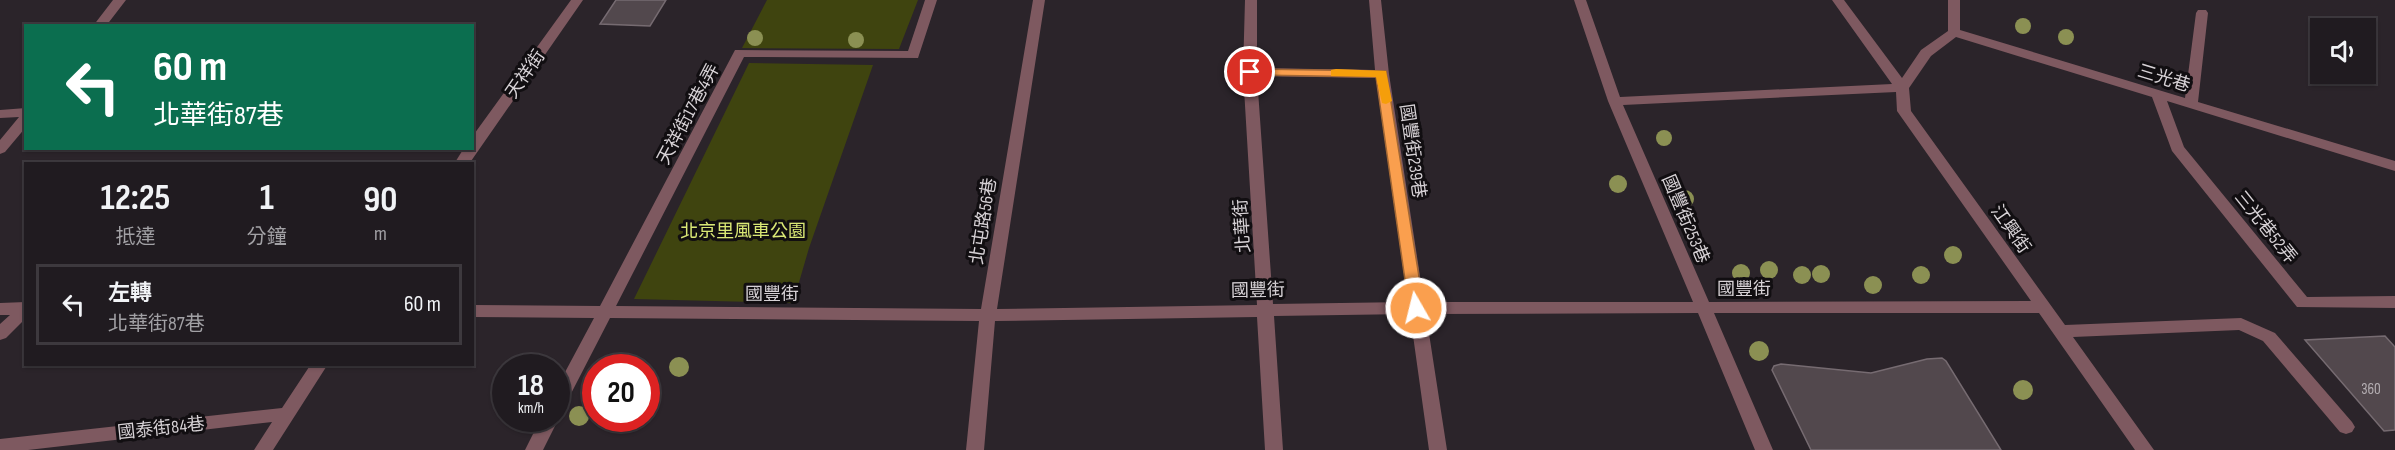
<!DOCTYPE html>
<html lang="zh-TW">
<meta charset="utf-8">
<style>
body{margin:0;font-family:"Sofia Sans Condensed","Noto Sans TC",sans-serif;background:#282429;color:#f1f3f6;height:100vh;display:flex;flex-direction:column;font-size:22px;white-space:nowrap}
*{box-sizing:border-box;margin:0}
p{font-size:20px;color:#a2a1a5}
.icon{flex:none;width:33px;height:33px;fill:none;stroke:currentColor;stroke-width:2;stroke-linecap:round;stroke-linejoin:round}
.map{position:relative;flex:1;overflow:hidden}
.sheet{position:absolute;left:24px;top:162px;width:450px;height:204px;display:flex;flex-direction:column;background:#201b20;border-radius:0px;box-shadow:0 2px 4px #0004,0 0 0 2px #3d393e}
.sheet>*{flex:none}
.banner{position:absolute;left:24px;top:24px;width:450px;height:126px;border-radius:0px;box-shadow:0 2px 4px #0004,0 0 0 2px #3d393e;background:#0b6e4f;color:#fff;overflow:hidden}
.tools{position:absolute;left:2310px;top:18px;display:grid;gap:12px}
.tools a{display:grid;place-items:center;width:66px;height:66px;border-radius:0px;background:#201b20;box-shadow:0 2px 4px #0004,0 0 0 2px #3d393e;font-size:30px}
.speed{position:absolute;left:492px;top:354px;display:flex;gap:12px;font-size:30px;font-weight:700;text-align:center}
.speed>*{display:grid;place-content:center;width:78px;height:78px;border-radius:50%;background:#201b20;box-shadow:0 2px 4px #0004,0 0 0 2px #3d393e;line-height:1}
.speed small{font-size:15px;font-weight:400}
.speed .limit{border:9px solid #d22;background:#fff;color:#111}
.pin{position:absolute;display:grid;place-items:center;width:51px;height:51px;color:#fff;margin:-26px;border:3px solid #fff;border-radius:50%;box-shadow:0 2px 6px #0007}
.me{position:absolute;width:66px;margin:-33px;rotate:352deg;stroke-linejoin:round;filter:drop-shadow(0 0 4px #0008)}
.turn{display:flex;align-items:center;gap:21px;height:126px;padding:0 30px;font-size:27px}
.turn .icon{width:78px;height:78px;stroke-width:2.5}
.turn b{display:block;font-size:42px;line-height:51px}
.eta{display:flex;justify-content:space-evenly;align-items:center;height:102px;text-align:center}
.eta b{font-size:36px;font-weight:700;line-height:42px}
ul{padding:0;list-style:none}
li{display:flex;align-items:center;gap:18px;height:81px;margin:0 12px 9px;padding:0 18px;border:3px solid #3d393e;border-radius:0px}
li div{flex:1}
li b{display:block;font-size:22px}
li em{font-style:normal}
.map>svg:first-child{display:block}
.green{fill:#3f440f}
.building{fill:#52484d;stroke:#766b71;stroke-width:1.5}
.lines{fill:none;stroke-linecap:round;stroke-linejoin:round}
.minor{fill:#7e5960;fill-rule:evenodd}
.tree{fill:#8b9053}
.route{fill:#fa9f4e;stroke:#a26733;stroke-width:1.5}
.slow{fill:#f59e0b}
.labels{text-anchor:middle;stroke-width:6;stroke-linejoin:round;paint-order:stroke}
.number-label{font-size:15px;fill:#b6b0b4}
.street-label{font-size:18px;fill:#d7d2d6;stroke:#110e11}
.park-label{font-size:18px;fill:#dae875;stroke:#110e11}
</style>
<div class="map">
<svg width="2395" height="450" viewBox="0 0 2395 450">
<rect width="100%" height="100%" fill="#2b242a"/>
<!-- green -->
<path class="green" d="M 767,0 L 918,0 L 899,49 L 742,48 Z
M 749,63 L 873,65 L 809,248 L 793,303 L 634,299 Z"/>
<!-- building -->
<path class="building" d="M 616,0 L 666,0 L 650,26 L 600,24 Z
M 2385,336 L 2395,347 L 2395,430 L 2384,431 L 2305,340 Z
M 1942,358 L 1946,361 L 2001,450 L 1811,450 L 1772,370 L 1774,366 L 1781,364 L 1871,373 L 1927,359 Z"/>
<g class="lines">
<!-- minor -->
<path class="minor" d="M 113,0 L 126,0 L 106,26 L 93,26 Z
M 571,0 L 583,0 L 469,164 L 454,164 L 464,148 L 472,148 L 472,137 Z
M 925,0 L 937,0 L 918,58 L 744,57 L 616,306 L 981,309 L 1033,0 L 1045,0 L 997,309 L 1257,305 L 1243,72 L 1245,0 L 1257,0 L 1257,68 L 1375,70 L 1369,0 L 1381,0 L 1389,74 L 1424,302 L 1693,302 L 1608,101 L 1574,0 L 1586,0 L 1620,97 L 1892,84 L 1832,0 L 1844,0 L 1902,78 L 1921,50 L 1948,31 L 1948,0 L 1960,0 L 1960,30 L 2185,98 L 2196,13 L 2198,10 L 2206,10 L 2208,13 L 2198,102 L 2395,161 L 2395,171 L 2167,101 L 2184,147 L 2307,297 L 2395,296 L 2395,308 L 2297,307 L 2172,151 L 2152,97 L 1956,37 L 1931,56 L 1909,88 L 1911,111 L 2065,325 L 2241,318 L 2275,333 L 2352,422 L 2355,427 L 2352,432 L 2346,434 L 2340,432 L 2263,341 L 2239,330 L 2073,337 L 2154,450 L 2135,450 L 2039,313 L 1714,313 L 1773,450 L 1755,450 L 1698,313 L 1426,314 L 1447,450 L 1429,450 L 1410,314 L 1274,316 L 1283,450 L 1265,450 L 1257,317 L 995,321 L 984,450 L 966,450 L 979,321 L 610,318 L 562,411 L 556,413 L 556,389 L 594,318 L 472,317 L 472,305 L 600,306 L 735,50 L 908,51 ZM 1257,76 L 1376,78 L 1408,302 L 1273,304 ZM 1896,92 L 1897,111 L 2031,301 L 1709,302 L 1623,105 Z
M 26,108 L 26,127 L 5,152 L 0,154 L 0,140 L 19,117 L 0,118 L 0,110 Z
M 26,302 L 26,318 L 6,338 L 0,340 L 0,324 L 10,315 L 0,315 L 0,303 Z
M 311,364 L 328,364 L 273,450 L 254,450 L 272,422 L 28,450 L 0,450 L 0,439 L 282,408 Z
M 556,414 L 559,418 L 543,450 L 525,450 L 541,418 L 556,418 Z"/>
</g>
<!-- trees -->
<g class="tree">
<circle cx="2023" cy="26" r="8"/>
<circle cx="2066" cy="37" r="8"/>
<circle cx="755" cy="38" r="8"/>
<circle cx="856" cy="40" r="8"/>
<circle cx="1664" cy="138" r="8"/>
<circle cx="1618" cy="184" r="9"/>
<circle cx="1685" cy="199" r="9"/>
<circle cx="1953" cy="255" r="9"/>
<circle cx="1769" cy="270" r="9"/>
<circle cx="1741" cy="273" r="9"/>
<circle cx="1821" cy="274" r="9"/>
<circle cx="1802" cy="275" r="9"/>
<circle cx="1921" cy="275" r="9"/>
<circle cx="1873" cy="285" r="9"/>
<circle cx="1759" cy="351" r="10"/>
<circle cx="679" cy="367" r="10"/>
<circle cx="2023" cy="390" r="10"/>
<circle cx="579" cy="416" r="10"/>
</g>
<!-- route -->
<path class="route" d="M 1250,69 L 1386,71 L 1424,308 L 1421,311 L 1416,313 L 1409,308 L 1376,77 L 1246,75 L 1244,72 Z"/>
<!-- slow -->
<path class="slow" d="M 1336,69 L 1386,71 L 1392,101 L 1386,104 L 1382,103 L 1376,77 L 1331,76 L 1331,70 Z"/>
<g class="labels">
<!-- number labels -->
<g class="number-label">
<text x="2371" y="394">360</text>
</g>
<!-- street labels -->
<g class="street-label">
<text transform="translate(525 74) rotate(-55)" y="6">天祥街</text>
<text transform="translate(2164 78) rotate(17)" y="6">三光巷</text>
<text transform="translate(688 114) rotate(-62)" y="6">天祥街17巷4弄</text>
<text transform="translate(1413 151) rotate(82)" y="6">國豐街239巷</text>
<text transform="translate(1686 219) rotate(67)" y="6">國豐街253巷</text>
<text transform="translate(983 221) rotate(-81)" y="6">北屯路56巷</text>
<text transform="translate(1242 226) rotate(-94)" y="6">北華街</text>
<text transform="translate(2266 227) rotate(51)" y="6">三光巷52弄</text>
<text transform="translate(2011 229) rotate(55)" y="6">江興街</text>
<text x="1744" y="295">國豐街</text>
<text transform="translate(1258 290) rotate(-1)" y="6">國豐街</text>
<text x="772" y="300">國豐街</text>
<text transform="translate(161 428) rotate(-6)" y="6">國泰街84巷</text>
</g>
<!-- park labels -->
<g class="park-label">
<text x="743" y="237">北京里風車公園</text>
</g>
</g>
</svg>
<div class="tools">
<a><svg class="icon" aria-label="sound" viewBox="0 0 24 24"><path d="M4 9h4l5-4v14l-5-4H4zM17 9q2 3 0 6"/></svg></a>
</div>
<div class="speed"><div>18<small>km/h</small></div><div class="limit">20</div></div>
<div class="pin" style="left:1250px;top:72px;background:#d93025"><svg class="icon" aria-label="arrive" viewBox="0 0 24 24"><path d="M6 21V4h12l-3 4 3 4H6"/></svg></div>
<svg class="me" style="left:1416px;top:308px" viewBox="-20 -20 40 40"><circle r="17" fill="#fa9f4e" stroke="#fff" stroke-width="3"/><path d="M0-11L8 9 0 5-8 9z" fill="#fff"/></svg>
<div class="banner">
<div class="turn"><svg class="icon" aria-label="left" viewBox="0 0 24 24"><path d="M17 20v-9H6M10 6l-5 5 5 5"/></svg><div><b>60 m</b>北華街87巷</div></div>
</div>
<section class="sheet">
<div class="eta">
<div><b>12:25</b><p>抵達</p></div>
<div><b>1</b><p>分鐘</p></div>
<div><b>90</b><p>m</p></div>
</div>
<ul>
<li><svg class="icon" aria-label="left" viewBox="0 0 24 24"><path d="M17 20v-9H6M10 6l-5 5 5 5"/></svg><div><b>左轉</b><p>北華街87巷</p></div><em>60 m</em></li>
</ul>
</section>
</div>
